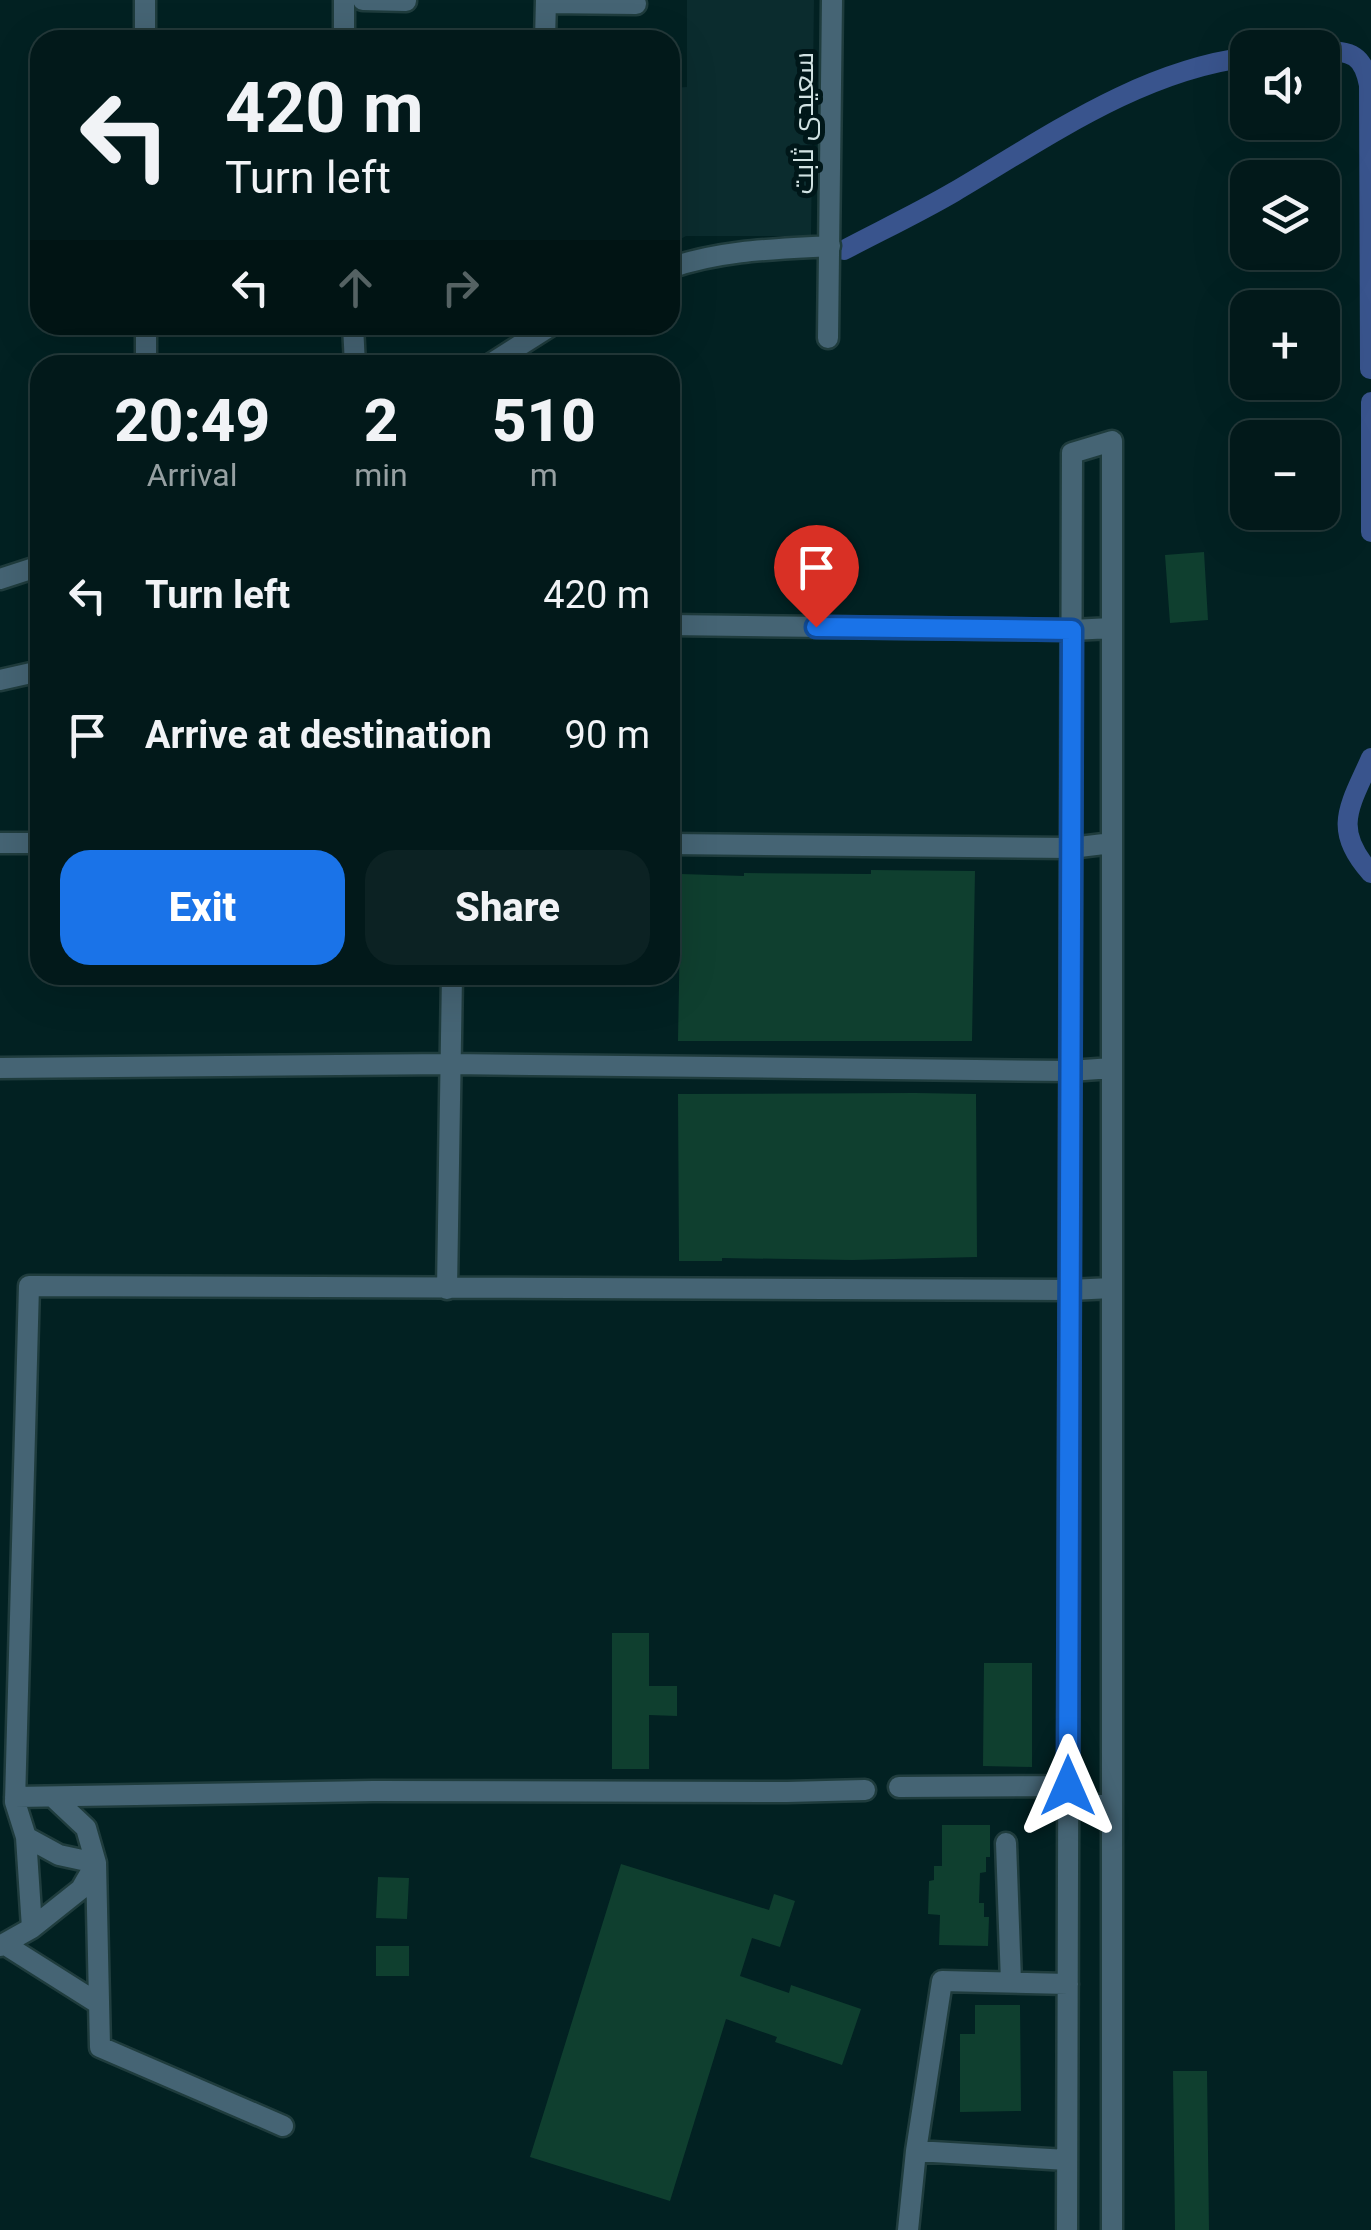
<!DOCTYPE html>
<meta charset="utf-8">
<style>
body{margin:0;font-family:Roboto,Cairo,sans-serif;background:#0c2223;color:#f1f3f6;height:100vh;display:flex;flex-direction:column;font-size:38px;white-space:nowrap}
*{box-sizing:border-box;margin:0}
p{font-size:32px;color:#96a0a2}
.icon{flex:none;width:55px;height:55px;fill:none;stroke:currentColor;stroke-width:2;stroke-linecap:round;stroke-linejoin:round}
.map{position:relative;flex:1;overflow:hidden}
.side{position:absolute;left:30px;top:355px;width:650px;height:630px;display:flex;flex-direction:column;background:#02191a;border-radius:30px;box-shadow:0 10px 40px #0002,0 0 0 2px #233839}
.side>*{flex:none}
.guide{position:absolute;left:30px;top:30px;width:650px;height:305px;border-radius:30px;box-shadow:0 10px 40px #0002,0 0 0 2px #233839;background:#02191a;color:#f1f3f6;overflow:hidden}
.fabs{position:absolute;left:1230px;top:30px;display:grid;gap:20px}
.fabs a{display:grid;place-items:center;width:110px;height:110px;border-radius:20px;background:#02191a;box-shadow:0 10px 40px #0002,0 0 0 2px #233839;font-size:50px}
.pin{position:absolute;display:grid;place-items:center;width:85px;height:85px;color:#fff;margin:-102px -42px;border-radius:50% 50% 50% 0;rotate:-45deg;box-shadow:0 0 10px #0007}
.pin .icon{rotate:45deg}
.me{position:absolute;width:110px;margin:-55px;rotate:0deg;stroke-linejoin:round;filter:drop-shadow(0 0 8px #0008)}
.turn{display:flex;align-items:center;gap:35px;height:210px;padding:0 30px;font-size:45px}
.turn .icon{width:130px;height:130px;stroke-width:2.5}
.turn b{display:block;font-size:70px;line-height:85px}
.lanes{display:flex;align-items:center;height:95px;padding:0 30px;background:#0003;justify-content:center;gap:50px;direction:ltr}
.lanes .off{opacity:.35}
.eta{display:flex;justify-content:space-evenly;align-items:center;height:170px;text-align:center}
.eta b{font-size:60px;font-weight:800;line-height:70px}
.action{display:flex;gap:20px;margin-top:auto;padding:20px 30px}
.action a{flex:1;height:115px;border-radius:30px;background:#1a73e8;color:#fff;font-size:40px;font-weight:800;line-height:115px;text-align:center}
.action a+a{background:#0c2223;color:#f1f3f6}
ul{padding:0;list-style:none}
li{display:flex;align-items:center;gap:30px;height:140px;padding:0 30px}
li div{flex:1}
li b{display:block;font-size:38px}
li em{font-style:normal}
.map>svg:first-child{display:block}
.built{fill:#0b2c2e}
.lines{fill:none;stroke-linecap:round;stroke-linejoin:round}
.canal{stroke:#39548d;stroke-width:20}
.building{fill:#0f3f2f}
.minor-casing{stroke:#1f3c3d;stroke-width:25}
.minor{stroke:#456474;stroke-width:20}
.route-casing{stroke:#114b97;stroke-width:25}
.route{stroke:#1a73e8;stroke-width:18}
.labels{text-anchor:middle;stroke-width:10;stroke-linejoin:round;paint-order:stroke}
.street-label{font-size:28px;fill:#d1e2e2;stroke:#001719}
</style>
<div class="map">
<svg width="1371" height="2230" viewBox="0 0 1371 2230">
<rect width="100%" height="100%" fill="#022122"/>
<!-- built -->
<path class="built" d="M 687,0 L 814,0 L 811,236 L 686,236 L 670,245 L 670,88 L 687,87 Z"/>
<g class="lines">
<!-- canal -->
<path class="canal" d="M 1322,51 C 1352,51 1363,55 1369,85 L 1370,369
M 844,250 C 880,231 918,213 954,192 C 1046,138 1139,71 1248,57
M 1371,402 L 1371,532
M 1371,758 C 1350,806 1331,829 1371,873"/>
</g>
<!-- building -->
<path class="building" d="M 1204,552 L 1208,620 L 1170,623 L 1165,555 Z
M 871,870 L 975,871 L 972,1041 L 678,1041 L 681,874 L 744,876 L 744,873 L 871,874 Z
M 915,1093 L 976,1094 L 977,1257 L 852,1260 L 722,1258 L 722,1261 L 679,1261 L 678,1094 Z
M 612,1633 L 649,1633 L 649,1686 L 677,1686 L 677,1716 L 649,1715 L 649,1769 L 612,1769 Z
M 984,1663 L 1032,1663 L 1032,1767 L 983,1766 Z
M 942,1825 L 990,1825 L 990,1857 L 986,1857 L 986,1872 L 980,1873 L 979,1903 L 984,1903 L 984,1917 L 989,1917 L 988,1946 L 939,1945 L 940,1915 L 928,1914 L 929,1881 L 934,1880 L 934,1866 L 942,1866 Z
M 621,1864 L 769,1910 L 774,1894 L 795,1901 L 780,1947 L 752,1938 L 740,1976 L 789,1993 L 791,1985 L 861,2009 L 842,2065 L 775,2042 L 777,2037 L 726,2019 L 670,2201 L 530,2157 Z
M 378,1877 L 409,1878 L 407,1919 L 376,1918 Z
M 376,1946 L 409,1946 L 409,1976 L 376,1976 Z
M 975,2005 L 1020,2005 L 1021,2111 L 960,2112 L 960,2034 L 975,2034 Z
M 1173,2071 L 1207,2071 L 1209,2230 L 1175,2230 Z"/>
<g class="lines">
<!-- minor casing -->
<g class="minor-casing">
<path id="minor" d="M 145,0 L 145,40
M 344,0 L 344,40
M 363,0 L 406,1
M 546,3 L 636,4
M 545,40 L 546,0
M 670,268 C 721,250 776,249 830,246
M 146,325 L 146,365
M 353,325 L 355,365
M 828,338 L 832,0
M 489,365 L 552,325
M 0,579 L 40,566
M 670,625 L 1072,630 L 1112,628
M 0,680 L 40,671
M 0,843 L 40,843
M 670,844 L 1071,848 L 1112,843
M 0,1068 L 450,1064 L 1070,1071 L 1112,1068
M 447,1289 L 452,975
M 899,1787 L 1068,1786
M 15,1797 L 373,1791 L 787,1792 L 865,1790
M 1068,1805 L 1112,1805
M 26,1837 L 32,1928
M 1006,1843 L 1011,1982
M 4,1944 L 99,2004
M 0,1946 L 32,1928 L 81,1889 L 96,1863 L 86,1828 L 53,1797
M 283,2126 L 100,2047 L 96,1863 L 59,1855 L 26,1837 L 15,1802 L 29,1286 L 1070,1290 L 1112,1288
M 916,2151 L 942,1981 L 1068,1984
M 908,2230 L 916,2151 L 1067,2160
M 1067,2230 L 1072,453 L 1112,441 L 1112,2230"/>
</g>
<!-- minor -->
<use href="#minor" class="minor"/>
</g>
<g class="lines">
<!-- route casing -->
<g class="route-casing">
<path id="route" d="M 816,627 L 1072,630 L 1068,1786"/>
</g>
<!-- route -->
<use href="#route" class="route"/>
</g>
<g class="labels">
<!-- street labels -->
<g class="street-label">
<text transform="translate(803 123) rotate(-90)" y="10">سعیدی ثابت</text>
</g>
</g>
</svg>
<div class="fabs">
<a><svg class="icon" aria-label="sound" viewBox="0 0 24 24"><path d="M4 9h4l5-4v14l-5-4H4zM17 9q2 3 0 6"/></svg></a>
<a><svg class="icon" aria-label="layers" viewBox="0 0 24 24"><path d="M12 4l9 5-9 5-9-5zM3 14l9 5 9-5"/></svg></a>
<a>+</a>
<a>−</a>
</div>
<div class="pin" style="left:816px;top:627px;background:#d93025"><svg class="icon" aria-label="arrive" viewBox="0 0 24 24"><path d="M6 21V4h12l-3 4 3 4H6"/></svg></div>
<svg class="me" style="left:1068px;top:1786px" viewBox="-20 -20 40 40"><path d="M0-17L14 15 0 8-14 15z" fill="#1a73e8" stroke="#fff" stroke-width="4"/></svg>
<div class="guide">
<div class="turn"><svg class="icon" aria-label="left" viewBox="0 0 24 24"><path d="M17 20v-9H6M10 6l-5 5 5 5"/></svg><div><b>420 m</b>Turn left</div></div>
<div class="lanes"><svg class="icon" aria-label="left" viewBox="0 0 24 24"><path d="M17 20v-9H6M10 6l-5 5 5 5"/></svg><svg class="icon off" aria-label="ahead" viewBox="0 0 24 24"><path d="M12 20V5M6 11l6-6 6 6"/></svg><svg class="icon off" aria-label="right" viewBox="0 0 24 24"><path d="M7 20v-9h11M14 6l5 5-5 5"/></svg></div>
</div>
<section class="side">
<div class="eta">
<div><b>20:49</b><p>Arrival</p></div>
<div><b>2</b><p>min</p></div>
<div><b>510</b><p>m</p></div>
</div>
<ul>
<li><svg class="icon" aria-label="left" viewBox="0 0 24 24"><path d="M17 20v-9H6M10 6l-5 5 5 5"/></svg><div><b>Turn left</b></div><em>420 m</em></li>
<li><svg class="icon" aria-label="arrive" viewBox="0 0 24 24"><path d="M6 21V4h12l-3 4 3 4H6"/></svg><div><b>Arrive at destination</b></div><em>90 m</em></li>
</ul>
<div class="action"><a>Exit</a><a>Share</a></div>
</section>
</div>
